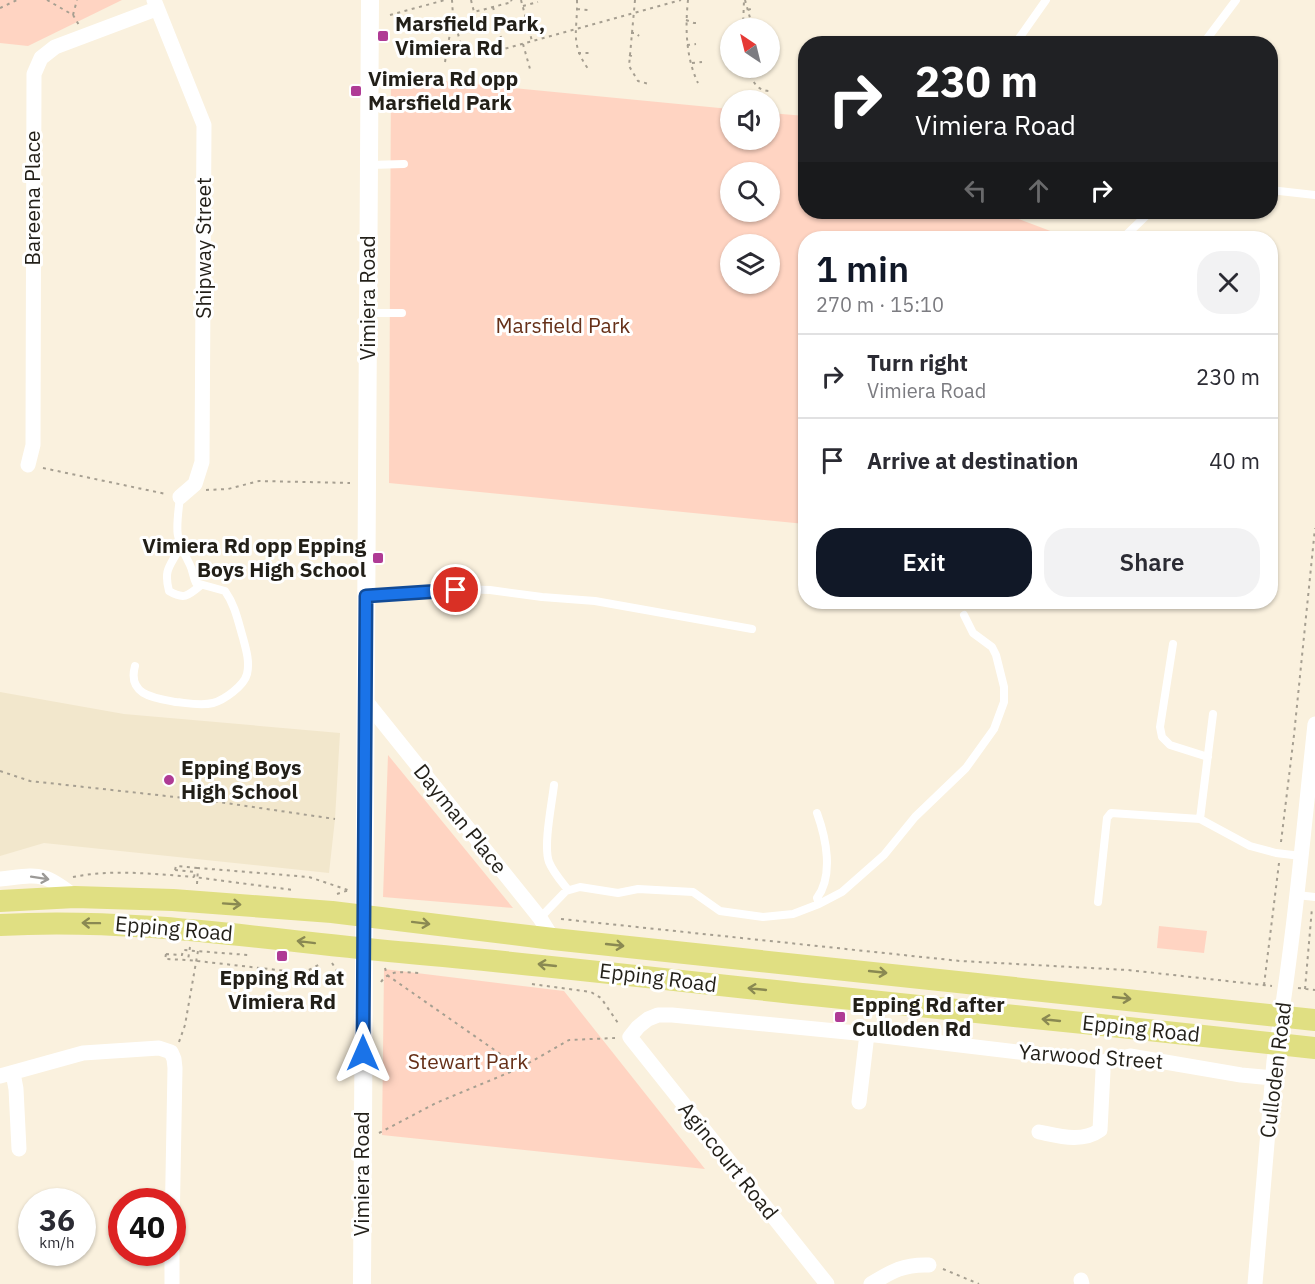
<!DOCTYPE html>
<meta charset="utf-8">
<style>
body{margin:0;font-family:"IBM Plex Sans",sans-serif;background:#f2f2f3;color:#2b2b33;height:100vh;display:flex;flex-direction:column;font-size:22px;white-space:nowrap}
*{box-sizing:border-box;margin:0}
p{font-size:20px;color:#7c7c81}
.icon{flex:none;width:33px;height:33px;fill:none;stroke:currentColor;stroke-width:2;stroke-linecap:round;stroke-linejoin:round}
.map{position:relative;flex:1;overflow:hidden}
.sheet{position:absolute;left:798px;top:231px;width:480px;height:378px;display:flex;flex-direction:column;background:#fff;border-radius:24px;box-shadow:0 2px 4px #0004}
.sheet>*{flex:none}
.hud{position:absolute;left:798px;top:36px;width:480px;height:183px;border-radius:24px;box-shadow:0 2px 4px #0004;background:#202124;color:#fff;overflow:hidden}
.needle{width:39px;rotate:325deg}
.buttons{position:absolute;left:720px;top:18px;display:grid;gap:12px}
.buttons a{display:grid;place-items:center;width:60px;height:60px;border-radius:50%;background:#fff;box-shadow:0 2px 4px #0004;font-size:30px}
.speed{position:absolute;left:18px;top:1188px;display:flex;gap:12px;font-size:30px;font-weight:700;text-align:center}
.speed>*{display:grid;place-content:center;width:78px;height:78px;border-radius:50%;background:#fff;box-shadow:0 2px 4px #0004;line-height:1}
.speed small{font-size:15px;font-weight:400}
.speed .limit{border:9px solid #d22;background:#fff;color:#111}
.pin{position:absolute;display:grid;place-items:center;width:51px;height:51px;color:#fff;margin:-26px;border:3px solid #fff;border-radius:50%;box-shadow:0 2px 6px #0007}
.me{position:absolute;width:66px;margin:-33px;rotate:0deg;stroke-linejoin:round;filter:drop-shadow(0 0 4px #0008)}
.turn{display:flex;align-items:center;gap:21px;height:126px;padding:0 18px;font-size:27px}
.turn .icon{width:78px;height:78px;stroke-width:2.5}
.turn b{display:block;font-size:42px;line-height:51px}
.lanes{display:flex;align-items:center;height:57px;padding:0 18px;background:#0003;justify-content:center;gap:30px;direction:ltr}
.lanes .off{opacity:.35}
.round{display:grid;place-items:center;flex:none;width:63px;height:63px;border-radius:24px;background:#f2f2f3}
.summary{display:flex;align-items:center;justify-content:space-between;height:102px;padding:0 18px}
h1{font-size:36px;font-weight:600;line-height:45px;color:#111827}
.primary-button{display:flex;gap:12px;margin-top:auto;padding:12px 18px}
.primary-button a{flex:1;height:69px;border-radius:24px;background:#111827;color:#fff;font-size:24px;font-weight:600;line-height:69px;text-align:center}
.primary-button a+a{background:#f2f2f3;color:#2b2b33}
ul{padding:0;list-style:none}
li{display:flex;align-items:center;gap:18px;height:84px;padding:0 18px;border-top:2px solid #e1e1e2}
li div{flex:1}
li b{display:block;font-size:22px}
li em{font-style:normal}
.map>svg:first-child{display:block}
.built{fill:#f2e7cc}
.green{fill:#ffd4c2;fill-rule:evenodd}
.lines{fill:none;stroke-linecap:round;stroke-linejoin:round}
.path{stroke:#a69f91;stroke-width:2;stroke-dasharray:3 4.5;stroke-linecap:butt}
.service{stroke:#fff;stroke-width:8}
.minor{stroke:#fff;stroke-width:15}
.tertiary{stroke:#fff;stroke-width:18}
.primary{stroke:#e0df82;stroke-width:22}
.oneway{stroke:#9c9a97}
.oneway2{stroke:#8a8952}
.route-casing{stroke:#114b97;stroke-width:15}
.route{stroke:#1a73e8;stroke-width:10}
.poi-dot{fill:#af3b95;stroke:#fff;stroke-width:2}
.labels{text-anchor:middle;stroke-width:6;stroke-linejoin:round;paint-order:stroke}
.poi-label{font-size:21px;font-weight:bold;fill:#221f18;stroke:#fff;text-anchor:start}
.street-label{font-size:21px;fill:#221f18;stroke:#fff}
.park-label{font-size:21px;fill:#663018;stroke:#fff}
</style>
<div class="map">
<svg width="1315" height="1284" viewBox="0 0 1315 1284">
<rect width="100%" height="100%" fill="#faf1de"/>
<!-- built -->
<path class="built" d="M 0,692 L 124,714 L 340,733 L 335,819 L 329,873 L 44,843 L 0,856 Z"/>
<!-- green -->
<path class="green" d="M 0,0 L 122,0 L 28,46 L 0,43 Z
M 391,76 L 730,109 L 730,140 L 770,140 L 770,113 L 805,116 L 806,212 L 1000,212 L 1069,238 L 806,238 L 805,524 L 389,483 ZM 730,172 L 770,172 L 770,212 L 730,212 ZM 730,244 L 770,244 L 770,284 L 730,284 Z
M 388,755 L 513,908 L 383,897 Z
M 1159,926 L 1207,931 L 1204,953 L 1157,948 Z
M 384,969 L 564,991 L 705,1169 L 382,1135 Z"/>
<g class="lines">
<!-- path -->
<path class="path" d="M 47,0 L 73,15 L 79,25
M 471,0 L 474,12 L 512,2 L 511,0
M 521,0 L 532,41
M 577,0 C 578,30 569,43 589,70
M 635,0 L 629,66 L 638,81 L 649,84
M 688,0 C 685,28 686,58 698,83
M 745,0 L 752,25
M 523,6 L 538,2
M 493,7 L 504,49 L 681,0
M 0,8 L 17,0
M 577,9 L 588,10
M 748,10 L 753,8
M 73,15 L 77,0
M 390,15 L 445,0
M 454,19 L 461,45
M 686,20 L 694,23 L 699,23
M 743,28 L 744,0
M 631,33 L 636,33 L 639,36
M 523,44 L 530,69
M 687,45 L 696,44
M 493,49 L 503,46
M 578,53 L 590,53
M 629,55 L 635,57
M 445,62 L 453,16 L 452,0
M 692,63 L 702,62
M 748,68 C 752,81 757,92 772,91
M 750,74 L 758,72
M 43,468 L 166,494
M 206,490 L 228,489 L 259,481 L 350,483
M 0,771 L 30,781 L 212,801 L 335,819
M 1281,842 L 1294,735 L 1315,528
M 175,870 L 195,872 L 194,877 L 293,890
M 175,870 L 176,866 L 198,868
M 73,877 C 112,869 154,874 194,877
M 197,884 L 198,868 L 309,877 L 348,890
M 337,894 L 349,890
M 561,919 L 960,961 L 1128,970 L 1272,986
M 190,947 L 188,960 L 296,972 L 307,971 L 322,963
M 166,954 L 182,955 L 183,950 L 248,955
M 166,954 L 165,959 L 188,960
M 332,963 L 344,982
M 385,968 L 387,975 L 519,1067
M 381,982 C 390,968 406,973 422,973
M 532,984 L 591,992 L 601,998 L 620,1026
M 1264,985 L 1279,863
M 1298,988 L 1315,990
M 1305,989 L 1312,908
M 179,1042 L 185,1025 L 198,951
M 379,1133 L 436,1103 L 520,1068 L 569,1040 L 615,1038
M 943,1269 L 979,1284"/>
<!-- service -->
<path class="service" d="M 1015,44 L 1046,0
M 1203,44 L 1236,0
M 370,165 L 404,164
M 1270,190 L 1315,195
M 1123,238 L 1150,212
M 368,313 L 402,313
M 180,547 C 171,566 163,568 169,591 C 184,600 188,596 201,585
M 368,595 L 456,589 L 490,590 L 542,597 L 595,601 L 752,629
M 1173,644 L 1160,727 L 1162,737 L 1170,745 L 1208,757
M 135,666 C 127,695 154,698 176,702 C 187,703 201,706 213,703 C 224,700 244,686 247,674 C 250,662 246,649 243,638 C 238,621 235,605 225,591 L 196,583 C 193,577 193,571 190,565 C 174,534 176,532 180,497
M 554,785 C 552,803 543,846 549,862 C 553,872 561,881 568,890
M 1200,819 L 1213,714
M 1297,895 L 1315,897
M 1098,902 L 1107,818 L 1111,813 L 1200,819 L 1250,846 L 1276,853 L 1301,856
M 819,904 L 842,892 L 884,855 L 915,817 L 966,768 L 994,729 L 1004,702 L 1004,687 L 996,655 L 992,647 L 973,633 L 964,615
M 540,918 L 566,891 L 580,887 L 618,893 L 638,889 L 693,892 L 720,911 L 763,917 L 793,914 L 819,904 L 817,898 C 834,875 826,838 817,813"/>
<!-- minor -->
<path class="minor" d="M 154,0 L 204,125 L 202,462 L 195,484 L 180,497
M 28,465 L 33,445 L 34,74 L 41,58 L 55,47 L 156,9
M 365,700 L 540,918 L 553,939
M 0,879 C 39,875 43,871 75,897
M 13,1073 L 16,1089 L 19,1149
M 0,1076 L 83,1053 L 159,1048 L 171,1052 L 174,1059 L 175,1068 L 172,1231
M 859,1102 L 867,1034
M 1039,1132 C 1059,1136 1082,1143 1100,1130 L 1103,1071 L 1102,1062
M 1081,1280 L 1082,1284
M 172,1284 L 172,1252
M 827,1284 L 630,1037 L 638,1027 L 648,1019 L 658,1015 L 672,1015 L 867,1034 L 1102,1062 L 1130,1056 L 1241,1075 L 1273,1078
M 871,1284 C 892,1271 904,1264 929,1265
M 1255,1284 L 1274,1061 C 1293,950 1303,836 1315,724"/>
<!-- tertiary -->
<path class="tertiary" d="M 362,1284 L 370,0"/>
<!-- primary -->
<path class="primary" d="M 0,901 L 75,897 L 173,900 L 332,912 L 553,939 L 1315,1020
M 0,925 C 138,917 273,941 410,953 C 545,965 679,981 813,995 C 980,1013 1148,1029 1315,1048"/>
</g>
<!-- one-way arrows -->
<defs><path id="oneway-shaft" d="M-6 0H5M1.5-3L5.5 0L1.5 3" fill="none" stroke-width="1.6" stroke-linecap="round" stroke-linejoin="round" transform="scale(1.5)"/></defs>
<use class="oneway" href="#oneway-shaft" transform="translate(40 878) rotate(9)"/>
<g class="oneway2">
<use href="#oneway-shaft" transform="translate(232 904) rotate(4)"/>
<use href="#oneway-shaft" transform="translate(91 923) rotate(-179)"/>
<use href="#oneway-shaft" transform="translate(421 923) rotate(7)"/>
<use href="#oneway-shaft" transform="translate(306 942) rotate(-173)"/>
<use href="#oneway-shaft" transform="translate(615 945) rotate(6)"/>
<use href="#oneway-shaft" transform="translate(547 965) rotate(-174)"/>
<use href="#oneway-shaft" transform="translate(878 972) rotate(6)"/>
<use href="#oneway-shaft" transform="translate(757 989) rotate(-174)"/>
<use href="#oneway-shaft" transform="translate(1122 998) rotate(6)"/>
<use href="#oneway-shaft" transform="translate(1051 1020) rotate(-174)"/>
</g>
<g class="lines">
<!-- route casing -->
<g class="route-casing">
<path id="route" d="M 363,1053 L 366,596 L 456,590"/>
</g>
<!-- route -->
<use href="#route" class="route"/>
</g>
<!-- markers -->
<g class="poi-dot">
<rect x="377" y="30" width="12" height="12" rx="3"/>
<rect x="350" y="85" width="12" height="12" rx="3"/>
<rect x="372" y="552" width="12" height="12" rx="3"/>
<circle cx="169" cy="780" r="6"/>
<rect x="276" y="950" width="12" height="12" rx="3"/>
<rect x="834" y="1011" width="12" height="12" rx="3"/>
</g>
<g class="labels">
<!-- poi labels -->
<g class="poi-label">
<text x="395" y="31">Marsfield Park,<tspan x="395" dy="24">Vimiera Rd</tspan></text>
<text x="368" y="86">Vimiera Rd opp<tspan x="368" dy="24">Marsfield Park</tspan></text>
<text x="366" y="553" text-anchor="end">Vimiera Rd opp Epping<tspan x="366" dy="24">Boys High School</tspan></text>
<text x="181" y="775">Epping Boys<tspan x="181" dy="24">High School</tspan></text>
<text x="282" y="985" text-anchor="middle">Epping Rd at<tspan x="282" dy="24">Vimiera Rd</tspan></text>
<text x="852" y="1012">Epping Rd after<tspan x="852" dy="24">Culloden Rd</tspan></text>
</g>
<!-- street labels -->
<g class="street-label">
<text transform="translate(33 198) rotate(-90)" y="7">Bareena Place</text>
<text transform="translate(204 248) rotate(-90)" y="7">Shipway Street</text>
<text transform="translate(368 298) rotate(-90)" y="7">Vimiera Road</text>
<text transform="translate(460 819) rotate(51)" y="7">Dayman Place</text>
<text transform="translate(174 929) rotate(5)" y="7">Epping Road</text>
<text transform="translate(658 978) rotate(7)" y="7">Epping Road</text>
<text transform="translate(1141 1029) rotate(6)" y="7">Epping Road</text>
<text transform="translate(1091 1057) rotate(4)" y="7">Yarwood Street</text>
<text transform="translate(1276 1070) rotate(-83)" y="7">Culloden Road</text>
<text transform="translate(728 1161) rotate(51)" y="7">Agincourt Road</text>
<text transform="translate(362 1174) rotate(-90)" y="7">Vimiera Road</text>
</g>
<!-- park labels -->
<g class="park-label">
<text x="563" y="333">Marsfield Park</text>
<text x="468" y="1069">Stewart Park</text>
</g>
</g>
</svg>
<div class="buttons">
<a><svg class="needle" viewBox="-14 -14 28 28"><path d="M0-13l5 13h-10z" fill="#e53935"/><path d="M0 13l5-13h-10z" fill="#7c7c81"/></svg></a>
<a><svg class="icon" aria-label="sound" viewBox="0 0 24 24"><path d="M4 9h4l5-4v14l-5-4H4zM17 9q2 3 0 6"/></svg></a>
<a><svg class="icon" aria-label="search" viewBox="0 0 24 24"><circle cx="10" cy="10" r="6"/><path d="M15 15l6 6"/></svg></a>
<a><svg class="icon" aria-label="layers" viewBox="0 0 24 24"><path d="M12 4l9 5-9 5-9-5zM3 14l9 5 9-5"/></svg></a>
</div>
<div class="speed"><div>36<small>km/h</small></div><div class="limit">40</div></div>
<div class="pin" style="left:456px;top:590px;background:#d93025"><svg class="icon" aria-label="arrive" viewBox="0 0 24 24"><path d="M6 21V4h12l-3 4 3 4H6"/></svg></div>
<svg class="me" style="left:363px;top:1053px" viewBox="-20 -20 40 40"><path d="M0-17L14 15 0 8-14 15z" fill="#1a73e8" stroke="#fff" stroke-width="4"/></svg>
<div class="hud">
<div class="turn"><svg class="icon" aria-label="right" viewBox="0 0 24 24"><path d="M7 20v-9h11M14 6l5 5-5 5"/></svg><div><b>230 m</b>Vimiera Road</div></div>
<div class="lanes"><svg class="icon off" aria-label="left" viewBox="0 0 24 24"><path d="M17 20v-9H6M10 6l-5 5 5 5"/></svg><svg class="icon off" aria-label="ahead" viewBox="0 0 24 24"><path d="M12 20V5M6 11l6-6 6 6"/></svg><svg class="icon" aria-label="right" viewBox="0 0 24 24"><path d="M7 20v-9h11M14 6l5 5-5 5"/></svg></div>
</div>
<section class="sheet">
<div class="summary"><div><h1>1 min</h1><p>270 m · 15:10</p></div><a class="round"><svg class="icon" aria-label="close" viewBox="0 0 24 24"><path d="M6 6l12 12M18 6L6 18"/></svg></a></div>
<ul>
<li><svg class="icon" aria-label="right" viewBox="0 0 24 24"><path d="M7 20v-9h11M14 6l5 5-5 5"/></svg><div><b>Turn right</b><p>Vimiera Road</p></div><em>230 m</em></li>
<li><svg class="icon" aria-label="arrive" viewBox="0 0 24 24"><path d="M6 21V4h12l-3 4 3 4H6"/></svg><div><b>Arrive at destination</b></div><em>40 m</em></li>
</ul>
<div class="primary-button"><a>Exit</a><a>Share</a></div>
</section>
</div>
